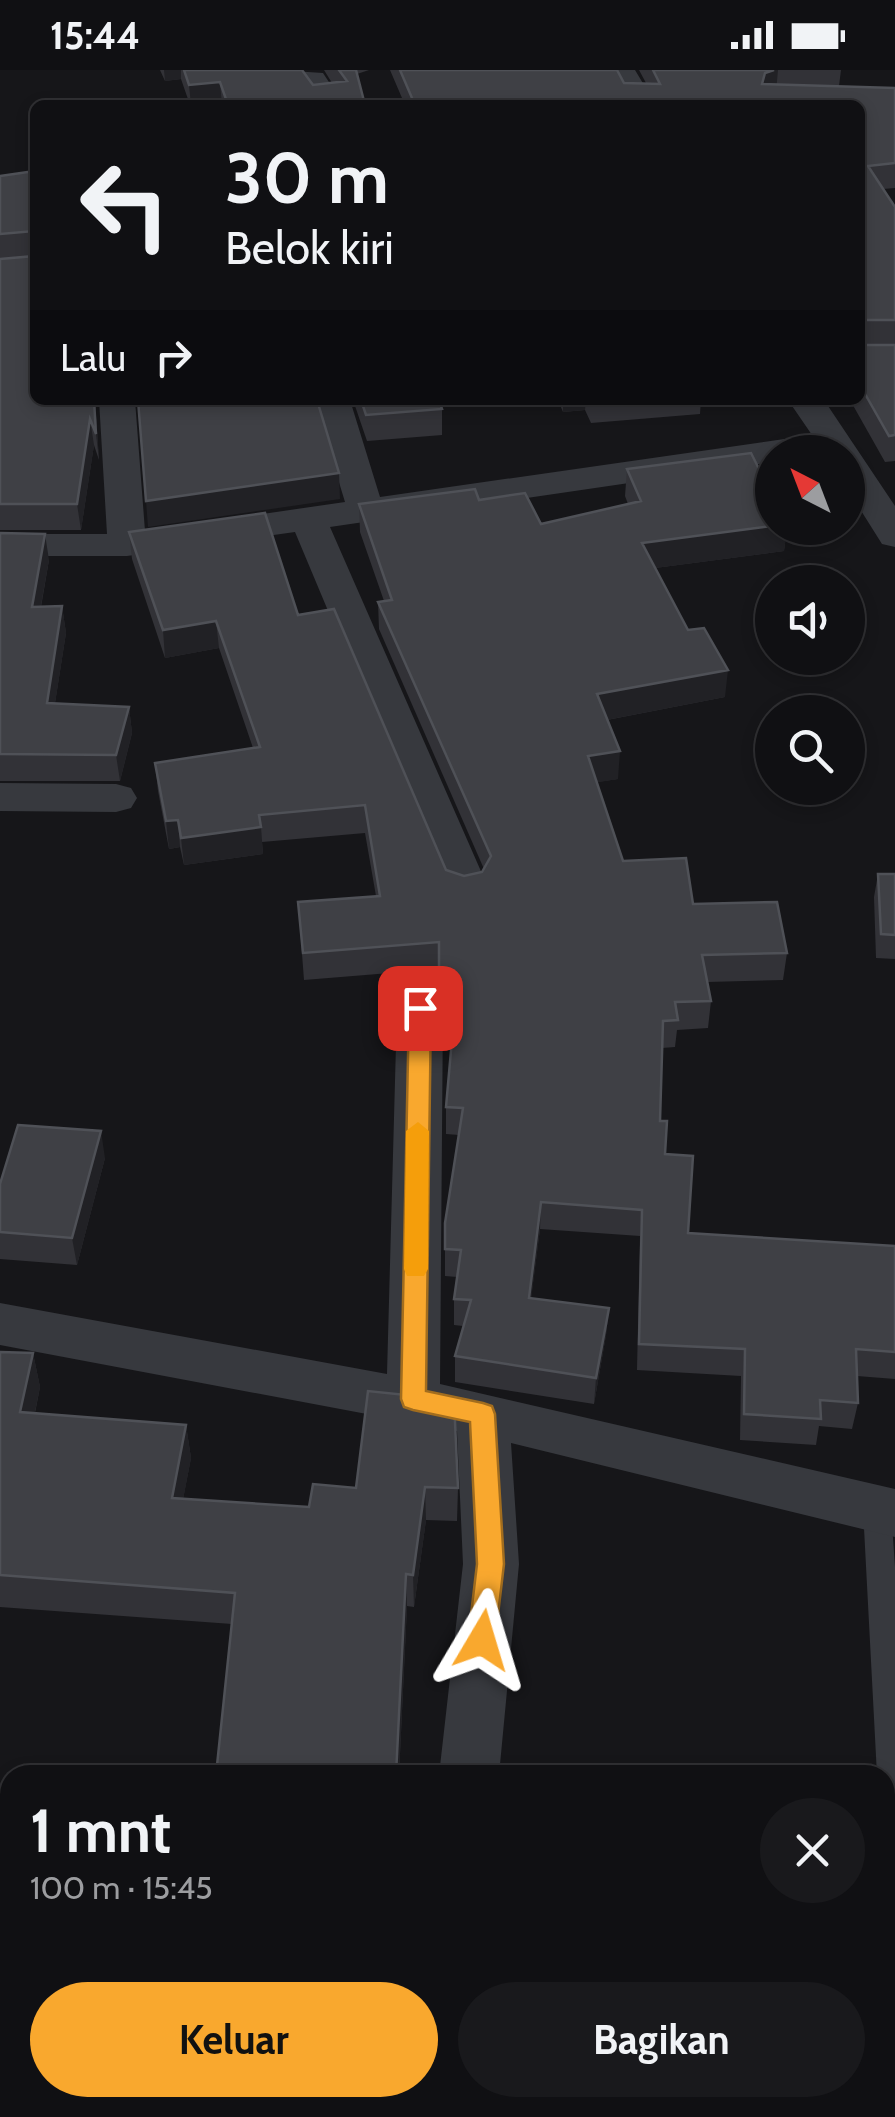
<!DOCTYPE html>
<html lang="id">
<meta charset="utf-8">
<style>
body{margin:0;font-family:Cabin,sans-serif;background:#19191c;color:#f1f3f6;height:100vh;display:flex;flex-direction:column;font-size:38px;white-space:nowrap}
*{box-sizing:border-box;margin:0}
p{font-size:32px;color:#9c9da0}
.icon{flex:none;width:55px;height:55px;fill:none;stroke:currentColor;stroke-width:2;stroke-linecap:round;stroke-linejoin:round}
.map{position:relative;flex:1;overflow:hidden}
.panel{position:absolute;left:0px;top:1695px;width:895px;height:352px;display:flex;flex-direction:column;background:#101013;border-radius:30px 30px 0 0;box-shadow:0 5px 15px #0003,0 0 0 2px #303033}
.panel>*{flex:none}
.top-card{position:absolute;left:30px;top:30px;width:835px;height:305px;border-radius:15px;box-shadow:0 5px 15px #0003,0 0 0 2px #303033;background:#101013;color:#f1f3f6;overflow:hidden}
.needle{width:65px;rotate:318deg}
.tools{position:absolute;left:755px;top:365px;display:grid;gap:20px}
.tools a{display:grid;place-items:center;width:110px;height:110px;border-radius:50%;background:#101013;box-shadow:0 5px 15px #0003,0 0 0 2px #303033;font-size:50px}
.pin{position:absolute;display:grid;place-items:center;width:85px;height:85px;color:#fff;margin:-42px;border-radius:20px;box-shadow:0 5px 15px #0006}
.me{position:absolute;width:110px;margin:-55px;rotate:7deg;stroke-linejoin:round;filter:drop-shadow(0 0 8px #0008)}
.turn{display:flex;align-items:center;gap:35px;height:210px;padding:0 30px;font-size:45px}
.turn .icon{width:130px;height:130px;stroke-width:2.5}
.turn b{display:block;font-size:70px;line-height:85px}
.then{display:flex;align-items:center;height:95px;padding:0 30px;background:#0003;gap:20px;font-size:38px}
.round{display:grid;place-items:center;flex:none;width:105px;height:105px;border-radius:52px;background:#19191c}
.headline{display:flex;align-items:center;justify-content:space-between;height:170px;padding:0 30px}
h1{font-size:60px;font-weight:700;line-height:75px}
.action{display:flex;gap:20px;margin-top:auto;padding:20px 30px}
.action a{flex:1;height:115px;border-radius:60px;background:#f9a82e;color:#111;font-size:40px;font-weight:700;line-height:115px;text-align:center}
.action a+a{background:#19191c;color:#f1f3f6}
.status{display:flex;justify-content:space-between;align-items:center;height:70px;padding:0 50px;background:#101013;direction:ltr}
.status svg{height:28px;fill:currentColor}
.map>svg:first-child{display:block}
.lines{fill:none;stroke-linecap:round;stroke-linejoin:round}
.service{fill:#37393e;fill-rule:evenodd}
.minor{fill:#37393e;fill-rule:evenodd}
.wall{fill:#323237}
.shaded-wall{fill:#212125}
.building{fill:#3f4045;stroke:#4f5157;stroke-width:2.5}
.route{fill:#f9a82e;stroke:#a26d1e;stroke-width:2.5}
.slow{fill:#f59e0b}
</style>
<div class="status"><b>15:44</b><svg viewBox="0 0 49 12"><path d="M0 12V9h3v3zM5 12V6h3v6zM10 12V3h3v9zM15 12V0h3v12zM26 1h20v11H26zM47 4h2v5h-2z"/></svg></div>
<div class="map">
<svg width="895" height="2047" viewBox="0 0 895 2047">
<rect width="100%" height="100%" fill="#161619"/>
<g class="lines">
<!-- service -->
<path class="service" d="M 877,1427 L 887,1430 L 891,1439 L 895,1497 L 895,1766 L 885,1762 L 885,1705 L 877,1705 L 863,1439 L 867,1430 Z"/>
<!-- minor -->
<path class="minor" d="M 277,0 L 323,3 L 344,35 L 314,35 L 301,15 Z
M 605,0 L 635,0 L 656,35 L 626,35 Z
M 99,330 L 135,330 L 145,461 L 345,432 L 314,330 L 350,330 L 380,427 L 812,365 L 788,330 L 824,330 L 895,436 L 895,477 L 882,474 L 848,420 L 848,382 L 772,382 L 772,392 L 330,457 L 487,815 L 481,826 L 465,830 L 449,826 L 443,815 L 295,462 L 127,486 L 0,486 L 0,464 L 107,464 Z
M 0,713 L 116,714 L 131,718 L 137,728 L 131,738 L 116,742 L 0,741 Z
M 420,921 L 436,926 L 443,938 L 440,1314 L 895,1419 L 895,1467 L 511,1373 L 519,1494 L 499,1705 L 439,1705 L 463,1494 L 457,1361 L 0,1275 L 0,1233 L 387,1304 L 397,938 L 404,926 Z
M 427,2038 L 492,2038 L 493,2047 L 427,2047 Z"/>
</g>
<!-- wall -->
<path class="wall" d="M 160,0 L 302,0 L 313,15 L 332,13 L 324,0 L 369,0 L 357,4 L 365,35 L 190,35 L 181,9 L 165,11 Z
M 390,0 L 617,0 L 624,13 L 646,13 L 639,0 L 841,0 L 839,16 L 895,18 L 895,118 L 883,119 L 895,137 L 895,391 L 885,392 L 850,330 L 860,330 L 860,35 L 405,35 Z
M 35,101 L 95,330 L 99,390 L 94,375 L 81,460 L 0,460 L 0,106 Z
M 353,330 L 439,330 L 442,339 L 442,365 L 367,371 Z
M 558,330 L 701,330 L 700,344 L 591,353 L 585,340 L 563,342 Z
M 627,399 L 772,458 L 787,458 L 784,481 L 655,498 L 725,627 L 607,650 L 618,709 L 597,712 L 623,791 L 693,834 L 787,883 L 783,910 L 707,912 L 711,931 L 708,958 L 677,960 L 675,977 L 662,978 L 660,1051 L 665,1084 L 688,1163 L 895,1176 L 895,1309 L 857,1306 L 858,1333 L 852,1359 L 819,1356 L 816,1375 L 740,1370 L 741,1306 L 637,1300 L 640,1166 L 540,1159 L 531,1228 L 609,1238 L 606,1265 L 594,1334 L 455,1312 L 455,1286 L 463,1256 L 454,1255 L 454,1229 L 457,1207 L 445,1206 L 445,1179 L 459,1065 L 446,1064 L 446,1037 L 454,940 L 447,940 L 439,924 L 439,899 L 304,910 L 298,832 L 376,826 L 365,763 L 262,772 L 263,784 L 184,795 L 180,777 L 169,779 L 158,721 L 155,693 L 253,678 L 219,578 L 165,588 L 132,489 L 129,462 L 298,545 L 446,800 L 464,806 L 482,802 L 484,799 L 379,559 L 378,532 L 384,531 L 360,462 L 359,434 L 479,430 L 541,454 L 628,434 L 625,426 Z
M 0,463 L 49,490 L 41,537 L 62,536 L 66,563 L 55,633 L 129,637 L 132,663 L 120,711 L 0,711 Z
M 878,804 L 895,804 L 895,889 L 876,888 L 874,827 Z
M 105,1088 L 77,1195 L 0,1189 L 0,1114 Z
M 0,1282 L 33,1283 L 40,1317 L 35,1343 L 186,1355 L 191,1388 L 183,1429 L 309,1437 L 356,1418 L 368,1321 L 458,1418 L 457,1451 L 426,1450 L 414,1537 L 407,1536 L 399,1705 L 216,1705 L 232,1554 L 0,1537 Z
M 539,2038 L 692,2038 L 691,2041 L 539,2040 Z
M 822,2038 L 885,2038 L 895,2047 L 823,2047 Z"/>
<!-- shaded-wall -->
<path class="shaded-wall" d="M 164,0 L 181,0 L 181,9 L 165,11 Z
M 774,0 L 778,0 L 776,22 L 762,14 L 765,3 Z
M 220,12 L 222,35 L 191,35 L 189,15 Z
M 94,330 L 95,330 L 99,390 L 96,364 Z
M 563,330 L 586,330 L 585,340 L 563,342 Z
M 90,349 L 94,375 L 81,460 L 77,434 Z
M 339,403 L 340,429 L 148,457 L 146,431 Z
M 772,456 L 772,458 L 787,458 L 784,481 L 640,500 L 642,473 Z
M 45,464 L 49,490 L 36,563 L 32,537 Z
M 62,536 L 66,563 L 51,659 L 47,633 Z
M 216,551 L 219,578 L 165,588 L 163,560 Z
M 728,600 L 725,627 L 596,652 L 597,624 Z
M 129,637 L 132,663 L 120,711 L 116,685 Z
M 620,681 L 618,709 L 587,714 L 588,686 Z
M 178,750 L 180,777 L 169,779 L 166,751 Z
M 261,757 L 263,784 L 184,795 L 181,768 Z
M 101,1061 L 105,1088 L 77,1195 L 72,1168 Z
M 541,1132 L 540,1159 L 528,1254 L 529,1228 Z
M 609,1238 L 606,1265 L 594,1334 L 596,1308 Z
M 33,1283 L 40,1317 L 28,1376 L 20,1342 Z
M 186,1355 L 191,1388 L 177,1461 L 172,1428 Z
M 425,1417 L 426,1450 L 414,1537 L 413,1505 Z
M 406,1504 L 407,1536 L 399,1705 L 396,1705 Z"/>
<!-- building -->
<path class="building" d="M 184,0 L 302,0 L 313,15 L 347,11 L 339,0 L 356,0 L 365,35 L 228,35 L 220,12 L 189,15 Z
M 400,0 L 617,0 L 624,13 L 660,14 L 653,0 L 774,0 L 765,3 L 762,14 L 895,18 L 895,93 L 868,96 L 895,137 L 895,250 L 861,250 L 861,275 L 895,275 L 895,365 L 889,366 L 860,315 L 860,35 L 415,35 Z
M 35,101 L 35,330 L 94,330 L 96,364 L 90,349 L 77,434 L 0,434 L 0,189 L 34,186 L 34,161 L 0,164 L 0,106 Z
M 138,330 L 317,330 L 339,403 L 146,431 Z
M 361,330 L 439,330 L 442,339 L 366,345 Z
M 751,383 L 772,425 L 772,456 L 642,473 L 688,560 L 704,558 L 728,600 L 597,624 L 620,681 L 588,686 L 623,791 L 686,788 L 693,834 L 777,832 L 787,883 L 702,885 L 711,931 L 675,932 L 678,950 L 663,951 L 660,1051 L 667,1051 L 665,1084 L 693,1086 L 688,1163 L 895,1176 L 895,1282 L 856,1279 L 858,1333 L 820,1330 L 821,1349 L 744,1344 L 745,1279 L 639,1274 L 642,1140 L 541,1132 L 529,1228 L 609,1238 L 596,1308 L 455,1286 L 471,1230 L 454,1229 L 461,1180 L 445,1179 L 445,1153 L 463,1038 L 446,1037 L 457,913 L 447,912 L 439,896 L 439,872 L 303,883 L 298,832 L 380,826 L 365,735 L 259,745 L 261,757 L 181,768 L 178,750 L 166,751 L 155,693 L 260,677 L 216,551 L 163,560 L 129,462 L 265,443 L 298,545 L 334,539 L 446,800 L 464,806 L 482,802 L 491,786 L 378,532 L 392,530 L 359,434 L 475,419 L 479,430 L 525,423 L 541,454 L 641,431 L 627,399 Z
M 0,463 L 45,464 L 32,537 L 62,536 L 47,633 L 129,637 L 116,685 L 0,684 Z
M 878,804 L 895,804 L 895,865 L 881,864 Z
M 18,1055 L 101,1061 L 72,1168 L 0,1162 L 0,1114 Z
M 0,1282 L 33,1283 L 20,1342 L 186,1355 L 172,1428 L 309,1437 L 313,1414 L 356,1418 L 368,1321 L 454,1330 L 458,1418 L 425,1417 L 413,1505 L 406,1504 L 396,1705 L 216,1705 L 235,1523 L 0,1505 Z
M 0,1850 L 10,1850 L 10,2038 L 428,2038 L 428,2047 L 0,2047 Z
M 885,1987 L 895,1987 L 895,2047 L 835,2047 L 834,2038 L 885,2038 Z"/>
<!-- route -->
<path class="route" d="M 420,930 L 431,938 L 426,1321 L 483,1333 L 492,1336 L 495,1344 L 504,1494 L 495,1570 L 491,1579 L 482,1583 L 472,1579 L 468,1570 L 477,1494 L 470,1352 L 413,1340 L 404,1337 L 401,1329 L 409,938 Z"/>
<!-- slow -->
<path class="slow" d="M 418,1052 L 429,1061 L 428,1199 L 424,1206 L 407,1206 L 404,1199 L 406,1061 Z"/>
</svg>
<div class="tools">
<a><svg class="needle" viewBox="-14 -14 28 28"><path d="M0-13l5 13h-10z" fill="#e53935"/><path d="M0 13l5-13h-10z" fill="#9c9da0"/></svg></a>
<a><svg class="icon" aria-label="sound" viewBox="0 0 24 24"><path d="M4 9h4l5-4v14l-5-4H4zM17 9q2 3 0 6"/></svg></a>
<a><svg class="icon" aria-label="search" viewBox="0 0 24 24"><circle cx="10" cy="10" r="6"/><path d="M15 15l6 6"/></svg></a>
</div>
<div class="pin" style="left:420px;top:938px;background:#d93025"><svg class="icon" aria-label="arrive" viewBox="0 0 24 24"><path d="M6 21V4h12l-3 4 3 4H6"/></svg></div>
<svg class="me" style="left:482px;top:1570px" viewBox="-20 -20 40 40"><path d="M0-17L14 15 0 8-14 15z" fill="#f9a82e" stroke="#fff" stroke-width="4"/></svg>
<div class="top-card">
<div class="turn"><svg class="icon" aria-label="left" viewBox="0 0 24 24"><path d="M17 20v-9H6M10 6l-5 5 5 5"/></svg><div><b>30 m</b>Belok kiri</div></div>
<div class="then">Lalu<svg class="icon" aria-label="right" viewBox="0 0 24 24"><path d="M7 20v-9h11M14 6l5 5-5 5"/></svg></div>
</div>
<section class="panel">
<div class="headline"><div><h1>1 mnt</h1><p>100 m · 15:45</p></div><a class="round"><svg class="icon" aria-label="close" viewBox="0 0 24 24"><path d="M6 6l12 12M18 6L6 18"/></svg></a></div>
<div class="action"><a>Keluar</a><a>Bagikan</a></div>
</section>
</div>
